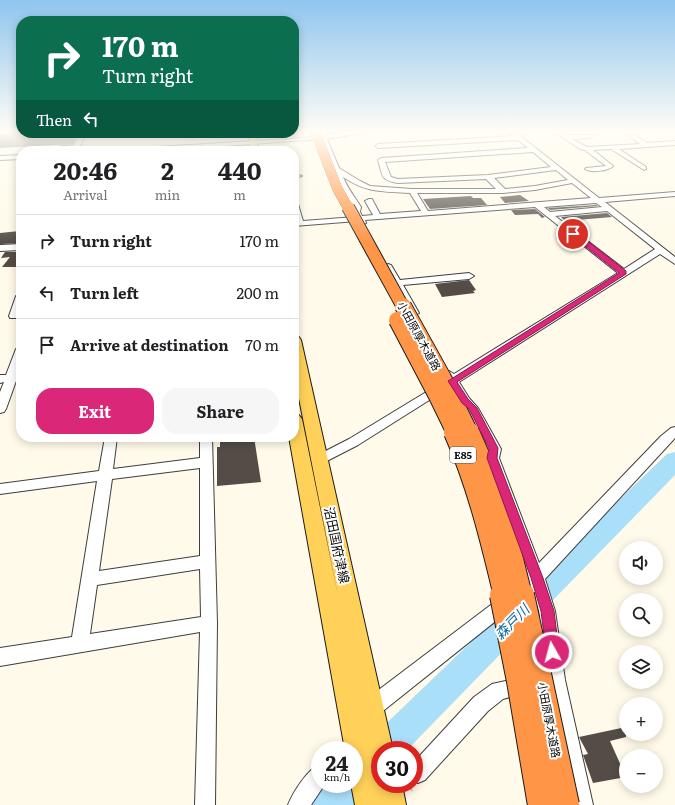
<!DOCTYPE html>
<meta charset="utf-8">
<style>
body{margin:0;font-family:Literata,"Noto Sans JP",serif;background:#f6f6f6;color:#202124;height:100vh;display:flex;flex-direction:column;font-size:15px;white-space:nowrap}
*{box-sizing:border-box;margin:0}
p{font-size:13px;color:#757577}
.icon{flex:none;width:22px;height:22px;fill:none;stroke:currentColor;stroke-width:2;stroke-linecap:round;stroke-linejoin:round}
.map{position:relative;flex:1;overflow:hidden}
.details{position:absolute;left:16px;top:146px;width:283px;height:296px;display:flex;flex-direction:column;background:#fff;border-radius:16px;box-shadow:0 2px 10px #0003}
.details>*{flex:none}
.hud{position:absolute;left:16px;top:16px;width:283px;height:122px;border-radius:16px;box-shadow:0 2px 10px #0003;background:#0b6e4f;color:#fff;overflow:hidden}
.fabs{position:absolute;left:619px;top:541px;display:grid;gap:8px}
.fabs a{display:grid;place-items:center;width:44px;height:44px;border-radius:50%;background:#fff;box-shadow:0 2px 10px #0003;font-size:20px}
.speed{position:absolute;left:311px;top:741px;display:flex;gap:8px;font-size:20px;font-weight:700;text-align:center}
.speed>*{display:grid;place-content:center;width:52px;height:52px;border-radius:50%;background:#fff;box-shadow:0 2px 10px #0003;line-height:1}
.speed small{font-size:10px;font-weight:400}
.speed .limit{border:6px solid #d22;background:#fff;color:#111}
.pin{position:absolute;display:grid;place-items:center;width:34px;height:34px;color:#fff;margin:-17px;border:2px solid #fff;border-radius:50%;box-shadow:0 1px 4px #0007}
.me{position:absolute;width:44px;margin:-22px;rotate:353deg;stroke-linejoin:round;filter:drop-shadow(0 0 3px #0008)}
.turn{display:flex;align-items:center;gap:14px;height:84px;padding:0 20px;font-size:18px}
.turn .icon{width:52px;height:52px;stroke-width:2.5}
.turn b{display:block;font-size:28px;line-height:34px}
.then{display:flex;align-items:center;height:38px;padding:0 20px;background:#0003;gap:8px;font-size:15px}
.eta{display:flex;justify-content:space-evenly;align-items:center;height:68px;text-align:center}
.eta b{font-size:24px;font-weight:700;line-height:28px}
.primary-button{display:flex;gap:8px;margin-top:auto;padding:8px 20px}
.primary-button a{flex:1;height:46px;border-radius:16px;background:#db2777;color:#fff;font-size:16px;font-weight:700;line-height:46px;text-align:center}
.primary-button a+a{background:#f6f6f6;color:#202124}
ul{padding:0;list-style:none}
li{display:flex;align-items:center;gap:12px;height:52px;padding:0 20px;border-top:1px solid #e0e0e0}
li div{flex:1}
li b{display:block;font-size:15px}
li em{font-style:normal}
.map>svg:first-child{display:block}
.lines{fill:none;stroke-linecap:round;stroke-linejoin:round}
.river{fill:#aadffa;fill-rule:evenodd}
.building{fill:#544c47}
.minor-tunnel{stroke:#dad6c8;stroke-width:18;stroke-dasharray:18 9;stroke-linecap:butt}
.minor-casing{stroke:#3e3e3e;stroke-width:2}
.major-casing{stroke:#1c1c1c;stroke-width:2}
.minor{fill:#fff;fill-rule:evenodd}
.major{fill:#ffd159;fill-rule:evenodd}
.highway-bridge-far4-casing{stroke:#1c1c1c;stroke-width:10;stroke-linecap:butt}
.highway-bridge-far3-casing{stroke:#1c1c1c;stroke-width:14;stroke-linecap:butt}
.highway-bridge-far2-casing{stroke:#1c1c1c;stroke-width:18;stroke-linecap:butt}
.highway-bridge-far1-casing{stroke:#1c1c1c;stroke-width:22;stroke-linecap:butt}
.highway-bridge-casing{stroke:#1c1c1c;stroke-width:28;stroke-linecap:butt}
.highway-bridge-far4{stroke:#ff9547;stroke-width:10}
.highway-bridge-far3{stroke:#ff9547;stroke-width:12}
.highway-bridge-far2{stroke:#ff9547;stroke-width:16}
.highway-bridge-far1{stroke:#ff9547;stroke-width:20}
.highway-bridge{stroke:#ff9547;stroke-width:26}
.route{fill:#db2777;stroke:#8e194d}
.labels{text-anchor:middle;stroke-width:4;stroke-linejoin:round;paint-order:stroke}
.shield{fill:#fff;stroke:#545454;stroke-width:1}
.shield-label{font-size:10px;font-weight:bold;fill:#0b0b0b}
.street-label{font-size:11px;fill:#0b0b0b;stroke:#fff}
.near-street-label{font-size:13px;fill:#0b0b0b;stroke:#fff}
.near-water-label{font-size:14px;font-style:italic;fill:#0d68a4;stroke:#fff}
</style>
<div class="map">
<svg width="675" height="805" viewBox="0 0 675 805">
<rect width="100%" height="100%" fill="#fffae9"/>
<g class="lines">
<!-- river -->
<path class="river" d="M 675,452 L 675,475 L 407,750 L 380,750 L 380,766 L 371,762 L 366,750 L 371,738 L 667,454 Z
M 354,768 L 363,771 L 368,784 L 363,797 L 355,805 L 312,805 L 317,792 L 325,784 L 354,784 Z"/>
</g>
<!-- building -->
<path class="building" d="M 21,131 L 21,133 L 71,133 L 71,135 L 77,135 L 73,144 L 0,148 L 0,134 Z
M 520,195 L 529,201 L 505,203 L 500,197 Z
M 471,196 L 473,198 L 481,198 L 487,205 L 430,209 L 423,199 Z
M 596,205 L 598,206 L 550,210 L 548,208 Z
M 535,209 L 545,217 L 542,218 L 538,214 L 515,215 L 511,210 Z
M 607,213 L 612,217 L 565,221 L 561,217 Z
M 21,230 L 21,243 L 0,244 L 0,233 L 20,231 Z
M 5,252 L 21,252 L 21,267 L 2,267 L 10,257 L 1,258 Z
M 469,280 L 476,290 L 473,291 L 475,293 L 442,297 L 435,284 Z
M 220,437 L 254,437 L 261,482 L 217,486 L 217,447 L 220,447 Z
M 626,727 L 626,737 L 610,741 L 626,777 L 593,783 L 583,755 L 588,754 L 579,737 Z"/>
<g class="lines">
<!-- minor-tunnel -->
<path class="minor-tunnel" d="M 387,805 L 407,784"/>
<!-- minor casing -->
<g class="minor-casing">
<path id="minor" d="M 318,131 L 324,131 L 326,135 L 355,131 L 373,131 L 327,139 L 339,168 L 360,181 L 370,186 L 412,189 L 496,189 L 486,179 L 398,183 C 380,180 383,176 378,160 L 381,158 L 528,148 L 518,140 L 378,148 L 375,146 L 378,144 L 513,136 L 507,131 L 514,131 L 599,198 L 675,192 L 675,196 L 605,202 L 675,257 L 675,264 L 660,254 L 459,382 L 469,398 L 478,408 L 501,449 L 499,458 L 539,563 L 661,436 L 671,428 L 675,427 L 675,438 L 545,579 L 555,611 L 565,680 L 593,805 L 573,805 L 547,680 L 539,611 L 532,590 L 525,588 L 523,583 L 528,575 L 485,458 L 487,449 L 467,410 L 461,404 L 450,387 L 358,445 L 319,465 L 314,463 L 312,460 L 314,457 L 349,439 L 446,380 L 443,375 L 445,372 L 449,371 L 454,374 L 618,273 L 535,207 L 365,220 L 366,223 L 362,225 L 359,225 L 357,221 L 294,226 L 295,221 L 294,202 L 298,204 L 303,221 L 355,217 L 352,212 L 353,207 L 346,195 L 341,191 L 321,139 L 154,151 L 120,151 L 123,149 L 304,138 L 320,136 ZM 533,152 L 551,167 L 488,175 L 398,179 L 391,177 L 385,162 ZM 556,170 L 568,180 L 535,186 L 505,189 L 494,178 ZM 343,177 C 367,193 381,191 410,193 L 421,211 L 380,214 L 372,199 L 369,199 L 365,201 L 373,215 L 362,216 L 360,212 L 361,207 C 354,196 348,189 343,177 ZM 572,183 L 591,198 L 428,211 L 417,193 L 503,193 L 535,190 ZM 596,203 L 602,207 L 550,212 L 544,207 ZM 607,211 L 655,249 L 624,269 L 555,216 Z
M 553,131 L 560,131 L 566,135 L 592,135 L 593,136 L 590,138 L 572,139 L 587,147 L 640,144 L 622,131 L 629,131 L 647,143 L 675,141 L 675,145 L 619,149 L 646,167 L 646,169 L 644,170 L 611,149 L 593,150 L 613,166 C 608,171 591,173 585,169 L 586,168 L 606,166 L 585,150 L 580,149 Z
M 80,133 L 86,133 L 78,151 L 72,151 L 73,149 L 57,151 L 54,149 L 57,147 L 74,145 Z
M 21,155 L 21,159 L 0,160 L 0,156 Z
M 294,174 L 302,176 L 294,178 Z
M 21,244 L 21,250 L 0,251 L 0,245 Z
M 388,264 L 391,265 L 400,280 L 469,273 L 474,276 L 469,279 L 403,285 L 419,313 L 414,316 L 409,313 L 384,267 Z
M 21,293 L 21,318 L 10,318 L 9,316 L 16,296 Z
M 21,346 L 21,365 L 18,374 L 21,373 L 21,381 L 16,381 L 6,409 L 4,412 L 0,413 L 0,392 L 4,382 L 0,383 L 0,375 L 6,375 L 16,349 Z
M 105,437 L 117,437 L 113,469 L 200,458 L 200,437 L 212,437 L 217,623 L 215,805 L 195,805 L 200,632 L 0,666 L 0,648 L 72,637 L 97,481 L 0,494 L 0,484 L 99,471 ZM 200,468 L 200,556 L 99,571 L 112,479 ZM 200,569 L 201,617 L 90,634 L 97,585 Z
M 506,596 L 512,598 L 514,603 L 512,608 L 378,715 L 371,717 L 364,715 L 362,708 L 364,701 L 500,598 Z
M 523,677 L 529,680 L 532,686 L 529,692 L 503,699 L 488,711 L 425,780 L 418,783 L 414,781 L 414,762 L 474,697 L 492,684 Z
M 320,764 L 320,784 L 325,784 L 311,805 L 288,805 C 293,792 308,769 320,764 Z"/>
</g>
<!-- major casing -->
<g class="major-casing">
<path id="major" d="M 249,133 L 257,133 L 258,151 L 250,151 Z
M 294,336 L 299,337 L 301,340 L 393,750 L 380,750 L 380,762 L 372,759 L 371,755 L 377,783 L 380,775 L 380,784 L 402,784 L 406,805 L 355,805 L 351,784 L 354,784 L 354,750 L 345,750 L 289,437 L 294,437 L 294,414 L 299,415 L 302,419 L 338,596 L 294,373 Z"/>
</g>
<!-- minor -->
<use href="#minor" class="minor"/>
<!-- major -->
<use href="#major" class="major"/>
<!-- highway-bridge-far4 casing -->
<g class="highway-bridge-far4-casing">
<path id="highway-bridge-far4" d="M 315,131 L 337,188 L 348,208"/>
</g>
<!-- highway-bridge-far3 casing -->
<g class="highway-bridge-far3-casing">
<path id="highway-bridge-far3" d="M 348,207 L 403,307"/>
</g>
<!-- highway-bridge-far2 casing -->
<g class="highway-bridge-far2-casing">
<path id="highway-bridge-far2" d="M 403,306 L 443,378 L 470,433
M 397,320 L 437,396 L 455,433"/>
</g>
<!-- highway-bridge-far1 casing -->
<g class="highway-bridge-far1-casing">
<path id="highway-bridge-far1" d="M 454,432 C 477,484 491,541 504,596
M 469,432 L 488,475 L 507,535 L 522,596"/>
</g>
<!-- highway-bridge casing -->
<g class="highway-bridge-casing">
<path id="highway-bridge" d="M 503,595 L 520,681 L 541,805
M 521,595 L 566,805"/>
</g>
<!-- highway-bridge-far4 -->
<use href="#highway-bridge-far4" class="highway-bridge-far4"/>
<!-- highway-bridge-far3 -->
<use href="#highway-bridge-far3" class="highway-bridge-far3"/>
<!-- highway-bridge-far2 -->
<use href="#highway-bridge-far2" class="highway-bridge-far2"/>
<!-- highway-bridge-far1 -->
<use href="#highway-bridge-far1" class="highway-bridge-far1"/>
<!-- highway-bridge -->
<use href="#highway-bridge" class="highway-bridge"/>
</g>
<!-- sky -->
<linearGradient id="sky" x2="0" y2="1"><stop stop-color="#8fc5ef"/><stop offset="0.54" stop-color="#fffdf5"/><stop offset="1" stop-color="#fffdf5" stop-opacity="0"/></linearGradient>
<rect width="675" height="244" fill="url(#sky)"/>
<!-- route -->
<path class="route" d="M 571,232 L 576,232 L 626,271 L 626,274 L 457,382 L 468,399 L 477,408 L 498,448 L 497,458 L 543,578 L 554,611 L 559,652 L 557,657 L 552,659 L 547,657 L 546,652 L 541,611 L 531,578 L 487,458 L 489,448 L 469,409 L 462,403 L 448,381 L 619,273 L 571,235 Z"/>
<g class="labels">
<!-- shield labels -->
<rect class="shield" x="450" y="447" width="26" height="16" rx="3"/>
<g class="shield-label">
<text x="463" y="459">E85</text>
</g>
<!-- street labels -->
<g class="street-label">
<text transform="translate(419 336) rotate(61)" y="4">小田原厚木道路</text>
<text transform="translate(549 720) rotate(79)" y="4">小田原厚木道路</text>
</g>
<!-- near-street labels -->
<g class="near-street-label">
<text transform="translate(337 545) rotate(78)" y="5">沼田国府津線</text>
</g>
<!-- near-water labels -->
<g class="near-water-label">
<text transform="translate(512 622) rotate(-45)" y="5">森戸川</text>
</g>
</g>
</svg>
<div class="fabs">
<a><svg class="icon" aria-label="sound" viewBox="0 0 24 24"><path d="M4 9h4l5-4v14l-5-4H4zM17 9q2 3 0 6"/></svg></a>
<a><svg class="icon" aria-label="search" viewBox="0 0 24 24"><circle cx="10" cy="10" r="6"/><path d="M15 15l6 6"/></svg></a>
<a><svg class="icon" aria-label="layers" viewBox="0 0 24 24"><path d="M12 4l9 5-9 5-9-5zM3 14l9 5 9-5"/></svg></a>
<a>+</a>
<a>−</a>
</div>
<div class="speed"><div>24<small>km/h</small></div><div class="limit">30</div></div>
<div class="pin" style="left:573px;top:234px;background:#d93025"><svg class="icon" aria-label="arrive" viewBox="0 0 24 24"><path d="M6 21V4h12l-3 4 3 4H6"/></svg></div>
<svg class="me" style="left:552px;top:652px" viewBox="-20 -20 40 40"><circle r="17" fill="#db2777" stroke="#fff" stroke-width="3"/><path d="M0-11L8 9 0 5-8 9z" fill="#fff"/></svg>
<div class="hud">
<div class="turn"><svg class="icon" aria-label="right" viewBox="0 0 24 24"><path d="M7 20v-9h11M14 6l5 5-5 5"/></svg><div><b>170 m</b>Turn right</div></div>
<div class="then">Then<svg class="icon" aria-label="left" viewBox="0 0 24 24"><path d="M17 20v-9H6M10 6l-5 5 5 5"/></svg></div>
</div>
<section class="details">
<div class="eta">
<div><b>20:46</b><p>Arrival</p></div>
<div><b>2</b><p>min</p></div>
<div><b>440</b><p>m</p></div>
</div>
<ul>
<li><svg class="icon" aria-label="right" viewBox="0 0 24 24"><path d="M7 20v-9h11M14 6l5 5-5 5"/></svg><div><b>Turn right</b></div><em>170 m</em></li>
<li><svg class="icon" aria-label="left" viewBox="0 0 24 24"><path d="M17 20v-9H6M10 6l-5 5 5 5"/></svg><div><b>Turn left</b></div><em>200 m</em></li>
<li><svg class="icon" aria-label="arrive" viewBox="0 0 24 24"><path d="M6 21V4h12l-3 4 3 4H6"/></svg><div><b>Arrive at destination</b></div><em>70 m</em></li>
</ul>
<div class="primary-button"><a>Exit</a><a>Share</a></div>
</section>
</div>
